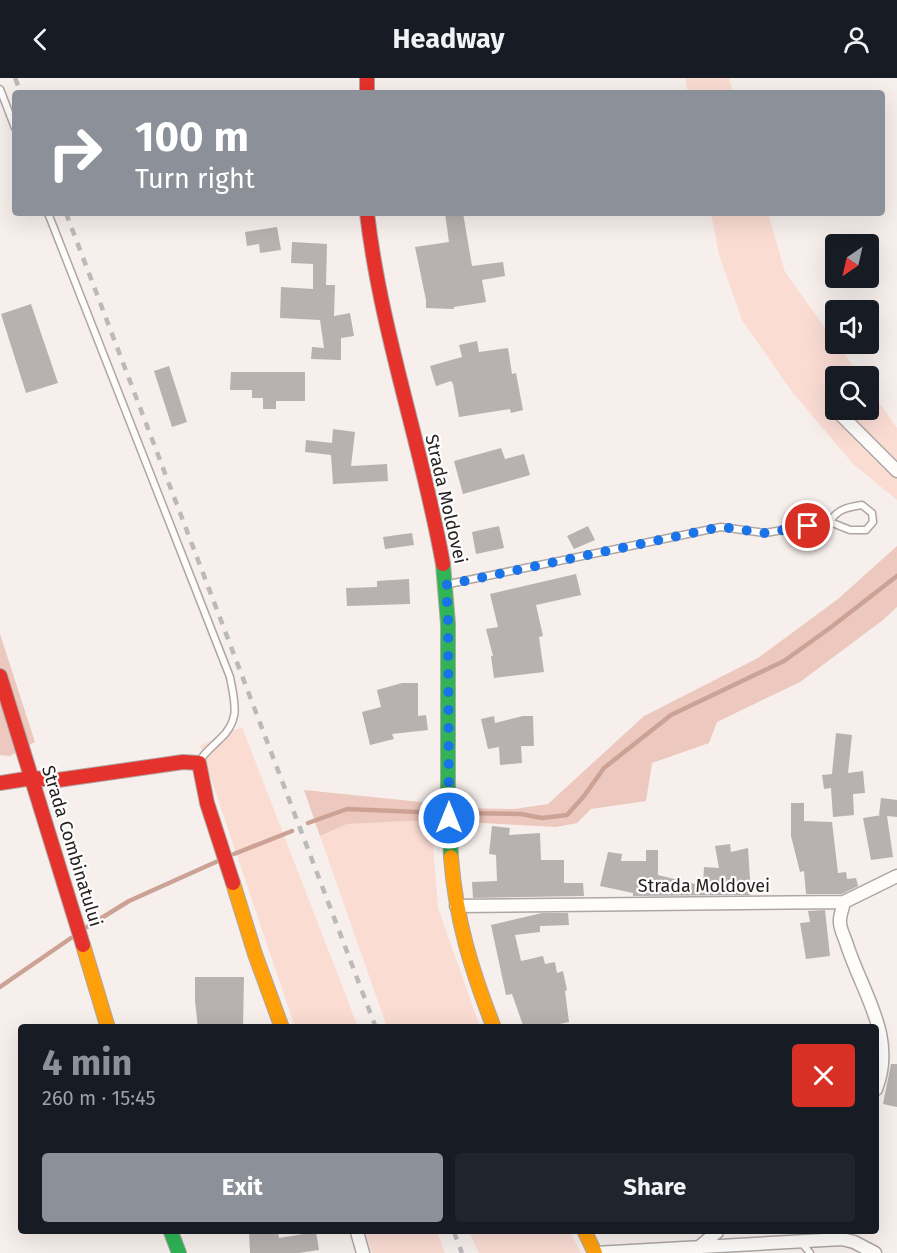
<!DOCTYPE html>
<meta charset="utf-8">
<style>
body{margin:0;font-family:"Fira Sans",sans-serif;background:#20242c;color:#f1f3f6;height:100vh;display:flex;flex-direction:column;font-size:22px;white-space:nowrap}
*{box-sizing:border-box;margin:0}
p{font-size:20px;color:#9ea1a6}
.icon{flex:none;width:33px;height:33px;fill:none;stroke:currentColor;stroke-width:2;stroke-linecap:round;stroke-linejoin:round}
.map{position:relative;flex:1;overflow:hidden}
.panel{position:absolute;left:18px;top:946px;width:861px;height:210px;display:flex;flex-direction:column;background:#171b24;border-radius:6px;box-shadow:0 6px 24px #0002}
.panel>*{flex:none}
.banner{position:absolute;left:12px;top:12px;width:873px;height:126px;border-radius:6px;box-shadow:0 6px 24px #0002;background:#8c9099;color:#fff;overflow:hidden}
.needle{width:39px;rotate:214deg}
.controls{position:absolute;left:825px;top:156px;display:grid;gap:12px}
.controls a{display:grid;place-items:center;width:54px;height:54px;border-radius:6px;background:#171b24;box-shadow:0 6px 24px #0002;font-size:30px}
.pin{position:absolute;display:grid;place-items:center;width:51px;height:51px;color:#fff;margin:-26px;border:3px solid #fff;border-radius:50%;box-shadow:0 2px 6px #0007}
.me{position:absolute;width:66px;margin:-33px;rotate:0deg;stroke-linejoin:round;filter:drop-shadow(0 0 4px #0008)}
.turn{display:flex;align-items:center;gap:21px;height:126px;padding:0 24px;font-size:27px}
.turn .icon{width:78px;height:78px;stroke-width:2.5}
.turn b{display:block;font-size:42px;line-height:51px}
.round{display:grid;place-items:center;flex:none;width:63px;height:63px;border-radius:6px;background:#20242c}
.head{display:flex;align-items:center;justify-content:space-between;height:102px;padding:0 24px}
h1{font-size:36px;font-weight:700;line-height:45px;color:#8c9099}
.cta{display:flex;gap:12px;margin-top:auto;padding:12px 24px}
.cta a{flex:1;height:69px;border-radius:6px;background:#8c9099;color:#fff;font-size:24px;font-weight:700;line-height:69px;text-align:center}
.cta a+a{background:#20242c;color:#f1f3f6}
header{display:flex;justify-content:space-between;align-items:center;height:78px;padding:0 24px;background:#171b24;font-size:27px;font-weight:700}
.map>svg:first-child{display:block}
.green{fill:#fadcd3}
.forest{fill:#edc8be}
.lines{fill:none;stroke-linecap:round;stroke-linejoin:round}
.stream{stroke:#cca295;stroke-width:4.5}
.building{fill:#b7b1b0}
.lane-casing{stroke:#ada7a4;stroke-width:9}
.street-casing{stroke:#ada7a4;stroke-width:15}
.fast-casing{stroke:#ada7a4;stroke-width:16}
.slow-casing{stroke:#ada7a4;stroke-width:16}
.jam-casing{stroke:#ada7a4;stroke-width:16}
.lane{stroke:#fefdfc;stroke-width:6}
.street{stroke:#fefdfc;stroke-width:12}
.fast{stroke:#30b455;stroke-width:14}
.slow{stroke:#ff9f0a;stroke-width:14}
.jam{stroke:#e5322d;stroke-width:14}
.rail{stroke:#bbb9b9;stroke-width:4.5;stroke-dasharray:8 8;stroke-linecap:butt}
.route{stroke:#1a73e8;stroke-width:10;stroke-dasharray:0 18}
.labels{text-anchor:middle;stroke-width:4.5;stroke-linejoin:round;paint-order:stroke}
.street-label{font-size:18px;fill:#262120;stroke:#fdfdfd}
</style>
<header><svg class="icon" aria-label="back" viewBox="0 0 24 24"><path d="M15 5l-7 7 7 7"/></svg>Headway<svg class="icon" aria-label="person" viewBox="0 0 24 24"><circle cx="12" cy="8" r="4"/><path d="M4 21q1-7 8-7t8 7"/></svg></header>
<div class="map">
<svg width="897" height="1175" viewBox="0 0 897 1175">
<rect width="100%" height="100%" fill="#f7efec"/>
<!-- green -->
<path class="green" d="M 685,0 L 729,0 L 733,15 L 688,15 Z
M 711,135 L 768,135 L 785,194 L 860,298 L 836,298 L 836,332 L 868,332 L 869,310 L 897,350 L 897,422 L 853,386 L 793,315 L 742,242 L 719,177 Z
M 242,649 L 358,949 L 295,949 L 200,668 Z
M 431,742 L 438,830 L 480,949 L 387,949 L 320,758 L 347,746 Z
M 365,1154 L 437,1154 L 445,1175 L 372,1175 Z
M 469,1154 L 570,1154 L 581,1175 L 479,1175 Z"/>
<!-- forest -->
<path class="forest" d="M 897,468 L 897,529 L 883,542 L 800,604 L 717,644 L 709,665 L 652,685 L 646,723 L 591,731 L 577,745 L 556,749 L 463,744 L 465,730 L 514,731 L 548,726 L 644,638 L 758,580 L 838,521 Z
M 0,556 L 35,664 L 10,678 L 0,677 Z
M 304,712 L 431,725 L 431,742 L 347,746 L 320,758 Z"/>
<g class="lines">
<!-- stream -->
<path class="stream" d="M 456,735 L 521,736 L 542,740 L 567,737 L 584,718 L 604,690 L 671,637 L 784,583 L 830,550 L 897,498
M 308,745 L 347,731 L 441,735
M 234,776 L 292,753
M 87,849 L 129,823 L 218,783
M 0,909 L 71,860"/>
</g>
<!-- building -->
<path class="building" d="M 445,135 L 463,135 L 472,188 L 503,184 L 505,198 L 482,202 L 486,224 L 454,229 L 454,231 L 426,230 L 426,222 L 415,169 L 449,164 Z
M 277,149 L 281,172 L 260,175 L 259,166 L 247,168 L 245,154 Z
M 292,164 L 327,166 L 326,207 L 335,207 L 334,238 L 350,235 L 354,258 L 341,260 L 341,282 L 311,281 L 312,269 L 324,270 L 320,242 L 280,240 L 281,209 L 313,211 L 313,186 L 291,185 Z
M 31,226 L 58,305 L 26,315 L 1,236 Z
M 477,263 L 479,274 L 508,270 L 512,296 L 516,295 L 523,332 L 511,335 L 510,331 L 459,339 L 453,306 L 451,303 L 436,308 L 430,288 L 462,279 L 459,267 Z
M 169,288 L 187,344 L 172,349 L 154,293 Z
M 231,294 L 305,294 L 305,323 L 276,323 L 276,331 L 263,331 L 263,320 L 252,320 L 252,312 L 230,312 Z
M 333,351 L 355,354 L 351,388 L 387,386 L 388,403 L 333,406 L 331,377 L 305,374 L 306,362 L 332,365 Z
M 501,370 L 505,381 L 524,376 L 530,397 L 463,416 L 454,383 Z
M 499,448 L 504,470 L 476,476 L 472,454 Z
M 588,448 L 595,462 L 574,471 L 567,458 Z
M 412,455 L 414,467 L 385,471 L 383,459 Z
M 576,496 L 581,517 L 536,527 L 543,558 L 539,559 L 544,594 L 494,600 L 491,578 L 493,578 L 486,551 L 498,549 L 490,516 Z
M 409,501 L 410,526 L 347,528 L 346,510 L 377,509 L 377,503 Z
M 402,605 L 418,605 L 418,638 L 426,637 L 428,652 L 392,656 L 394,661 L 370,667 L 362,634 L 381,629 L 377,612 Z
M 494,638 L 495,645 L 523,638 L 533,638 L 534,668 L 521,668 L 522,685 L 500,687 L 499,669 L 488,671 L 481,641 Z
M 836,655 L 852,657 L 848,695 L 863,693 L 865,715 L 853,716 L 854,737 L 833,739 L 831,710 L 824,711 L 822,697 L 832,696 Z
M 881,720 L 897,722 L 897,739 L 887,738 L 893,779 L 871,782 L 863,740 L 882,737 L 879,737 Z
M 791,725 L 804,725 L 804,743 L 832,744 L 838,795 L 846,794 L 847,801 L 856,800 L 858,808 L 842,816 L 806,816 L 804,793 L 800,794 L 791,758 Z
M 492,748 L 510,750 L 509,757 L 540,755 L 541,782 L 564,782 L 564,805 L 583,805 L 584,818 L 473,820 L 472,804 L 497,803 L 496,777 L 489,776 Z
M 730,766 L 731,774 L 748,770 L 751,817 L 633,818 L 633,815 L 600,808 L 608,774 L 622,776 L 621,783 L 646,783 L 646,772 L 658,772 L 658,797 L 703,808 L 704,789 L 719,790 L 715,768 Z
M 825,832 L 830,878 L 806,881 L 800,845 L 810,844 L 808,833 Z
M 542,835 L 568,835 L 569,847 L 540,848 L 540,854 L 515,857 L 521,883 L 543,878 L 545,886 L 555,884 L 557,895 L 563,893 L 567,912 L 565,913 L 569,944 L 540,950 L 524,950 L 512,916 L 506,917 L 491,847 Z
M 195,899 L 244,899 L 243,950 L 198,950 L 195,923 Z
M 891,986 L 897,986 L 897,1029 L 883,1026 Z
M 249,1154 L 278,1154 L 279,1160 L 316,1154 L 319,1172 L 299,1175 L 250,1175 Z"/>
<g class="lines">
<!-- lane casing -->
<g class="lane-casing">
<path id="lane" d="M 0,11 L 15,50
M 48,135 L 230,599 C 235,626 241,642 219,662 C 211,670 204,675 199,684
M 449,506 L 721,449 L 765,455 L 830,444 L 850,452 L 866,452 L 873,444 L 872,435 L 862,427 C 848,429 837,431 830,444
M 801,1164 L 810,1175"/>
</g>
<!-- street casing -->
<g class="street-casing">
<path id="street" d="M 836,332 L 897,393
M 844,824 C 843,830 840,836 840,842 C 839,849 844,858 846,864 C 861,913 897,958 876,1011
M 456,828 L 844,824 L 897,798
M 357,1154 L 363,1175
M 699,1169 L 717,1154
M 595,1175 L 842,1161 L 854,1164 L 875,1175"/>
</g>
<!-- fast casing -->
<g class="fast-casing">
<path id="fast" d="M 443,486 L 448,546 L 448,714 L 451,779
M 171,1154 L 179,1175"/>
</g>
<!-- slow casing -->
<g class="slow-casing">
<path id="slow" d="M 451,779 C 456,842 471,891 494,950
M 233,805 L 255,876 L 282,950
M 83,867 L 108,950
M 585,1154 L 595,1175"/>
</g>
<!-- jam casing -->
<g class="jam-casing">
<path id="jam" d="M 367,0 L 367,15
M 367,135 C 381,255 422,368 443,486
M 0,598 L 83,867
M 0,705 L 32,700 L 58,702 L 183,684 L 199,685 L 207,725 L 233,805"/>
</g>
<!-- lane -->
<use href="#lane" class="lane"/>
<!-- street -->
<use href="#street" class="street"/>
<!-- fast -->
<use href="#fast" class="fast"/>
<!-- slow -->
<use href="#slow" class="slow"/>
<!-- jam -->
<use href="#jam" class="jam"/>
<!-- rail -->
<path class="rail" d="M 15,0 L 21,15
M 66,135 L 376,950
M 454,1154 L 462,1175"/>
</g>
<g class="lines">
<!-- route -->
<path class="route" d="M 449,740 L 448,541 L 446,507 L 721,449 L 765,455 L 808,448"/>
</g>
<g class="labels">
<!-- street labels -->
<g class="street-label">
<text transform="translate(446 421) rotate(77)" y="6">Strada Moldovei</text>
<text transform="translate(72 768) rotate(73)" y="6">Strada Combinatului</text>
<text x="704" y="814">Strada Moldovei</text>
</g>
</g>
</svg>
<div class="controls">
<a><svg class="needle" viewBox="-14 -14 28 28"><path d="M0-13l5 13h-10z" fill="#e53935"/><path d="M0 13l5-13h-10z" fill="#9ea1a6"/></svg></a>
<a><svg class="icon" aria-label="sound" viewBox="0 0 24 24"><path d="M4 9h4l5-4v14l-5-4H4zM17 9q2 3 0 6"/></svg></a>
<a><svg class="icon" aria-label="search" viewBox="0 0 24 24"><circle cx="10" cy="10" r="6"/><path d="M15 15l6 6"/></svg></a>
</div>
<div class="pin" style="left:808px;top:448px;background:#d93025"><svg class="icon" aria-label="arrive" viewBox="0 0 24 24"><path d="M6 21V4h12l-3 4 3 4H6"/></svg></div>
<svg class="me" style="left:449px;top:740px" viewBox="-20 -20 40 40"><circle r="17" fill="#1a73e8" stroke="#fff" stroke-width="3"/><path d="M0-11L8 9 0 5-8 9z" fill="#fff"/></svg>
<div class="banner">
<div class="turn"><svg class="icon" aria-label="right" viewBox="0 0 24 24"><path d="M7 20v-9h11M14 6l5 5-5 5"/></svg><div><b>100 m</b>Turn right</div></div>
</div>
<section class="panel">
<div class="head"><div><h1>4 min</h1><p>260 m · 15:45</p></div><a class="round" style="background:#d93025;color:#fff"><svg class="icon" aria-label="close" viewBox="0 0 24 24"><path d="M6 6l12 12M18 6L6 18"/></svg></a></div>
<div class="cta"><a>Exit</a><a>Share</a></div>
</section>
</div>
